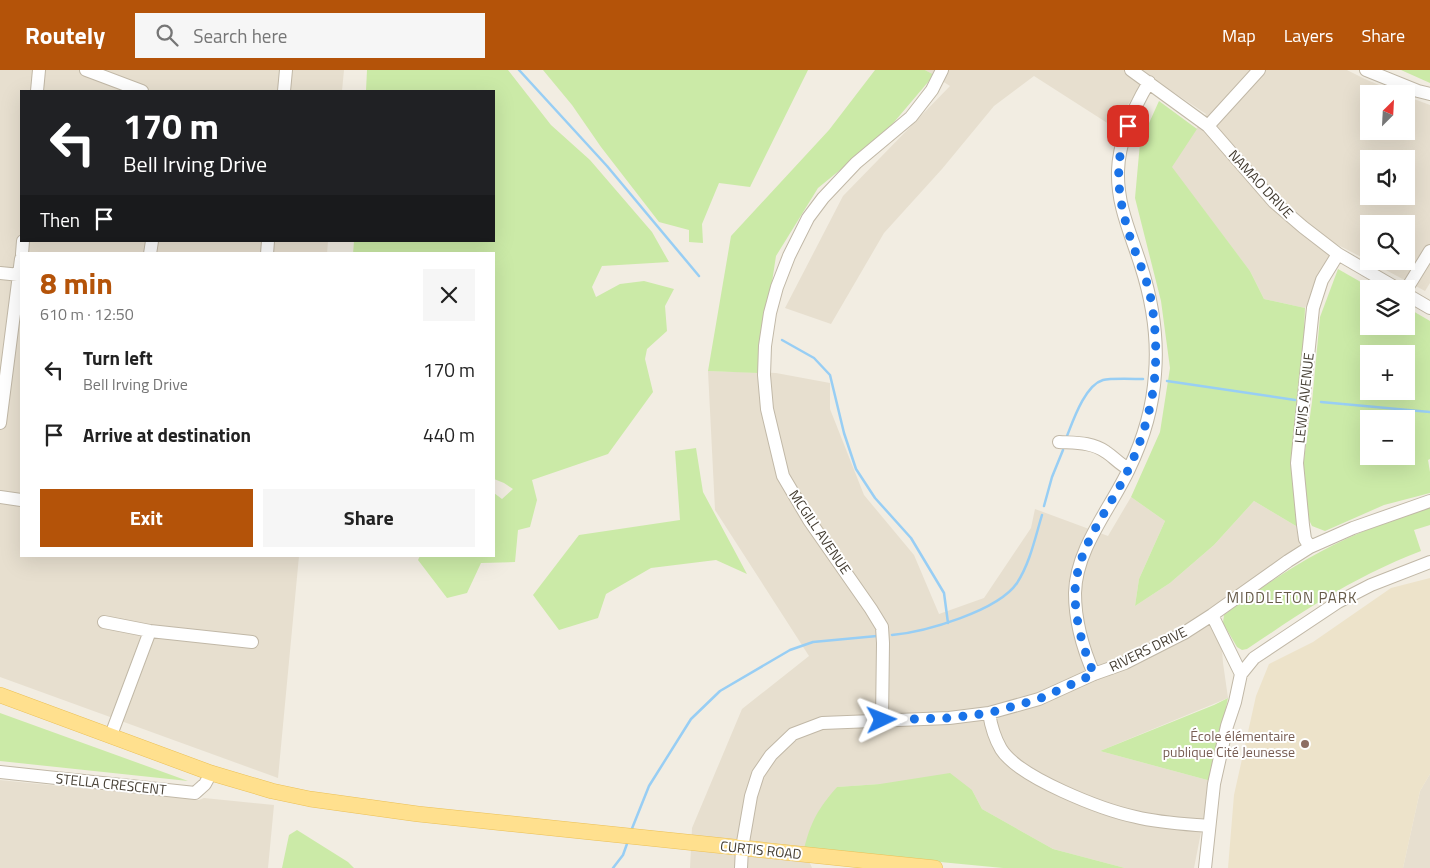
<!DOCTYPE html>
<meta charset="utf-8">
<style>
body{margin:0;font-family:"Titillium Web",sans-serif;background:#f6f6f6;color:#222;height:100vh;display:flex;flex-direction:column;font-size:19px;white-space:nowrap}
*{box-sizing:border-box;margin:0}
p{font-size:16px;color:#767676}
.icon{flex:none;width:28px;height:28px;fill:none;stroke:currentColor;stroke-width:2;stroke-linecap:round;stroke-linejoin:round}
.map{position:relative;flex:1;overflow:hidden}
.panel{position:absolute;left:20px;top:182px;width:475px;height:305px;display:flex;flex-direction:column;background:#fff;border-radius:0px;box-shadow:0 5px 20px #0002}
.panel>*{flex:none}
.hud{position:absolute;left:20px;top:20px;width:475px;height:152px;border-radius:0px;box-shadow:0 5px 20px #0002;background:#202124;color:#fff;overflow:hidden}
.needle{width:32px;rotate:24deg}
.controls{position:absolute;left:1360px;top:15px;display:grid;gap:10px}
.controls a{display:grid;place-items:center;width:55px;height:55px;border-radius:0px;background:#fff;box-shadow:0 5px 20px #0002;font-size:25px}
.pin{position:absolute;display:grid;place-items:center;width:42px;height:42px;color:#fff;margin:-21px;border-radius:10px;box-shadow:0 2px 8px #0006}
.me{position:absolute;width:55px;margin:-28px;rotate:88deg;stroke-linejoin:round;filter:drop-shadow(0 0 4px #0008)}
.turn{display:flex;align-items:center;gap:18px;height:105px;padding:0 20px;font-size:22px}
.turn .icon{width:65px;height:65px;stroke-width:2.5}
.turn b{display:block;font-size:35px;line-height:42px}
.then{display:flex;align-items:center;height:48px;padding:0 20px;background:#0003;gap:10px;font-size:19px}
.round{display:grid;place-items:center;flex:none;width:52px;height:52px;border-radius:0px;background:#f6f6f6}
.head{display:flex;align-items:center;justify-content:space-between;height:85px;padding:0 20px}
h1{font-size:30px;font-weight:700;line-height:38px;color:#b45309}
.cta{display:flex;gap:10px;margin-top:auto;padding:10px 20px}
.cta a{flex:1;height:58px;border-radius:0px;background:#b45309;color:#fff;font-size:20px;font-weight:700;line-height:58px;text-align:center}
.cta a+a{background:#f6f6f6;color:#222}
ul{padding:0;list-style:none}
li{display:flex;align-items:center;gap:15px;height:65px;padding:0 20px}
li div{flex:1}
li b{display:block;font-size:19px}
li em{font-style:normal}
header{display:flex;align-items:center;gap:30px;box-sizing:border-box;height:70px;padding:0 25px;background:#b45309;color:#fff}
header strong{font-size:24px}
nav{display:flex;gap:28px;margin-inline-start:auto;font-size:18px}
.search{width:350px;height:45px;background:#f6f6f6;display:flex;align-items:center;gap:12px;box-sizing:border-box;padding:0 18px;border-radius:0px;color:#767676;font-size:19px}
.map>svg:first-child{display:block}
.residential{fill:#e7dfcf;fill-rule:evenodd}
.education{fill:#ede3ca}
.green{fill:#cbeaa7;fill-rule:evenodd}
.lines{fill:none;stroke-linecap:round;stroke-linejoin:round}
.stream{stroke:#98cef4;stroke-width:2.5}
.minor-casing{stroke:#c1b8a7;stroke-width:14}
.major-casing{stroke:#ebc057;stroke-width:16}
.minor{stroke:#fff;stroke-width:12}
.major{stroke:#ffe08e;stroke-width:15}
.route{stroke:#1a73e8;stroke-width:9;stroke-dasharray:0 16.2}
.education-dot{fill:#8d6e63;stroke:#fff;stroke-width:2}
.labels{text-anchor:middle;stroke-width:4;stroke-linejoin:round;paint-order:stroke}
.street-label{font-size:14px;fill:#443d32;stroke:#fff}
.education-label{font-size:14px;fill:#785e54;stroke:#fff;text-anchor:end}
.neighbourhood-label{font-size:15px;letter-spacing:1px;fill:#675b49;stroke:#fff}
</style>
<header>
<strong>Routely</strong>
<div class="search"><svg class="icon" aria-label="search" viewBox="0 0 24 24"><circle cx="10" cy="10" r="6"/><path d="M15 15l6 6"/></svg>Search here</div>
<nav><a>Map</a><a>Layers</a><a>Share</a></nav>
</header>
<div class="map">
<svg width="1430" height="798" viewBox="0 0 1430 798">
<rect width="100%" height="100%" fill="#f2ede2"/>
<!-- residential -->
<path class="residential" d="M 0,0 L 344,0 L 342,21 L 21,21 L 21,171 L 328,171 L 327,184 L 21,184 L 21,486 L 299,486 L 278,708 L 0,607 Z
M 925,0 L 1347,0 L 1365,9 L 1400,24 L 1369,24 L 1369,61 L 1406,61 L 1406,26 L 1430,35 L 1430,213 L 1425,221 L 1369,191 L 1406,191 L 1406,154 L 1369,154 L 1369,191 L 1336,174 L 1305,238 L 1264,229 L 1250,201 L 1171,97 L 1206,44 L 1149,6 L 1112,56 L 1034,6 L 994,36 L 942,99 L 884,163 L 831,254 L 785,238 L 843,126 L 950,16 ZM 1369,89 L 1406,89 L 1406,126 L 1369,126 Z
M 708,301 L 776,303 L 830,313 L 830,339 L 864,425 L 914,485 L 939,544 L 984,528 L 1031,458 L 1035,439 L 1108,466 L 1131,427 L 1165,451 L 1139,509 L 1135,536 L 1170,513 L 1214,475 L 1254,431 L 1296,456 L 1300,477 L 1219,539 L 1223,593 L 1228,628 L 1100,681 L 1211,711 L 1194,798 L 1125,798 L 1053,779 L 982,739 L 972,720 L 880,714 L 837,717 L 804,779 L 812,798 L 690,798 L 692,758 L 742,639 L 809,586 L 715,440 Z
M 1430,704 L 1430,798 L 1403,798 L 1420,721 Z
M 0,710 L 199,730 L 204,728 L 274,735 L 268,798 L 0,798 Z"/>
<!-- education -->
<path class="education" d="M 1430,508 L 1430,704 L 1420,721 L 1403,798 L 1228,798 L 1234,725 L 1256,626 L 1269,594 L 1313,572 L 1391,518 Z"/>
<!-- green -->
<path class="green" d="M 367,0 L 508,0 L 551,55 L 590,90 L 652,162 L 669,192 L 602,196 L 592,217 L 596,227 L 620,214 L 644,211 L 674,219 L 665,236 L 667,261 L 647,279 L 645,289 L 653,322 L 608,384 L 532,410 L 537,430 L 530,457 L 518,460 L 515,492 L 481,493 L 467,523 L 447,528 L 418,490 L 420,486 L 494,486 L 494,423 L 502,429 L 513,419 L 504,413 L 494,409 L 494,184 L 353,184 L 354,171 L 494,171 L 494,21 L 366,21 Z
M 543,0 L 808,0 L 750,117 L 719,113 L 702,154 L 703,173 L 689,172 L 689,160 L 659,152 L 601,77 L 572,35 Z
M 875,0 L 925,0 L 934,5 L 884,64 L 818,118 L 776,186 L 758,303 L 708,301 L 731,166 L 829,60 Z
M 1401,0 L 1430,0 L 1430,13 Z
M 1159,31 L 1197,59 L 1172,97 L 1250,201 L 1264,229 L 1305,238 L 1296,456 L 1254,431 L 1214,475 L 1170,513 L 1135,536 L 1139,509 L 1165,451 L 1131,427 L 1160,362 L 1170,298 L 1161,231 L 1135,128 L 1140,73 Z
M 1338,199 L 1373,219 L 1369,219 L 1369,256 L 1406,256 L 1406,237 L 1430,251 L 1430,389 L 1428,390 L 1430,402 L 1430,423 L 1384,435 L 1325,461 L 1312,456 L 1307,446 L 1303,396 L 1312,332 L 1320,247 ZM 1369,284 L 1406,284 L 1406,321 L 1369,321 ZM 1369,349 L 1406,349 L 1406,386 L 1369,386 Z
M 696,378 L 703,422 L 747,504 L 716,490 L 651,498 L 606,524 L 598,548 L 559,560 L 533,525 L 579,465 L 680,450 L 675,381 Z
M 1430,437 L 1430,455 L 1414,460 L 1421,481 C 1387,494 1355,510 1324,529 C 1298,544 1273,562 1247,579 L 1242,580 L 1237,577 L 1223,553 L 1224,545 C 1255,522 1286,500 1320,482 C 1355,463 1393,449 1430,437 Z
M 1228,628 L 1211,711 L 1100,681 L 1214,635 Z
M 0,643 L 188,711 L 0,691 Z
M 950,703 L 972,720 L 982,739 L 1053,779 L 1125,798 L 1003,798 L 804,779 C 811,751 818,739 837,717 L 880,714 Z
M 297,760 L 348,792 L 354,798 L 282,798 L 289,765 Z"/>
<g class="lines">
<!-- stream -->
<path class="stream" d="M 519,0 L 607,96 L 699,206
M 782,270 L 814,288 L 830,305 L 844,363 L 856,399 L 875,428 L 911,468 L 944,523 L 948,553
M 1167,311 L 1295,330
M 1321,332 L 1430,342
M 1067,366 C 1073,351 1085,315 1103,310 C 1110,308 1134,309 1143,309
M 1044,436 L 1052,407 L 1063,380
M 892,565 C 925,562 998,541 1017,513 C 1030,493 1035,468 1042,445
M 631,761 L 649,716 L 691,649 L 720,621 L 790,580 L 813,572 L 877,566
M 613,798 L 623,785 L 628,771"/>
<!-- minor casing -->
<g class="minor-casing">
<path id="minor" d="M 86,0 L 142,21
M 1131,0 L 1208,56 L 1274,132 L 1303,157 L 1338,184 L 1398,219
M 1366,0 L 1418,21 L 1430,24
M 37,21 L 39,0
M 284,21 L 286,0
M 1208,56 L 1259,0
M 22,184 L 23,171
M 150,184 L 152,171
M 267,184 L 268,171
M 0,203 L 20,205
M 1406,220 L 1430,181
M 1406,224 L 1430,238
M 0,353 L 21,189
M 1059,372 C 1075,373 1092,372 1106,382 C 1115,388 1119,394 1129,399
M 0,427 L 21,430
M 1310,477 L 1305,469 L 1303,455 L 1297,393 L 1313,238 L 1322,210 L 1338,184
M 104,552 L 150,561 L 252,572
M 1094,604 C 1083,579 1075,550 1075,523 C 1076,478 1111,438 1129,399 C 1143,370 1153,336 1155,304 C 1158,268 1152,230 1141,196 C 1131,164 1117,136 1118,101 C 1119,70 1133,39 1149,12
M 1241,604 L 1254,588 L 1338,532 L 1371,515 L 1430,492
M 989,643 C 991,656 994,667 1001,679 C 1019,708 1103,740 1136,747 C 1160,753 1185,754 1209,756
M 882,650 L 883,573 L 882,557 L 871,539 L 809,450 L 783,406 L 767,339 L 764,305 L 765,276 L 770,243 L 777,217 L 789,186 L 808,148 L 823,128 L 856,93 L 911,47 L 932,20 L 942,0
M 111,665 L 150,561
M 0,702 L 195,723 L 205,714 L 211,703
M 741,798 L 742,778 L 751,726 L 758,704 L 771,685 L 793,664 L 822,653 L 949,648 L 989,643 L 1039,629 L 1094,604 L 1125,593 L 1184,563 L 1212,545 L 1288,491 L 1310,477 L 1353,458 L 1430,431
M 1205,798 L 1214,714 L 1227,656 L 1235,632 L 1241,604 L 1212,545"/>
</g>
<!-- major casing -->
<g class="major-casing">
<path id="major" d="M 0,625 L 211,703 L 272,721 L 310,729 L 418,744 L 935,798"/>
</g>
<!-- minor -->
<use href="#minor" class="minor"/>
<!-- major -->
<use href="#major" class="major"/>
</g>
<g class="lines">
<!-- route -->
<path class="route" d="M 882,650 L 949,648 L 989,643 L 1039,629 L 1094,604 C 1083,579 1075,550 1075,523 C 1076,476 1111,438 1129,398 C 1142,371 1153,334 1155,303 C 1157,276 1155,247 1149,220 C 1144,202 1136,185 1130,167 C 1118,129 1113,94 1128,56"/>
</g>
<!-- markers -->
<circle class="education-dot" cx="1305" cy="674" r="5"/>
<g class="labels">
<!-- street labels -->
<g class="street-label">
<text transform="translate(1261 114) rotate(47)" y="5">NAMAO DRIVE</text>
<text transform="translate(1304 328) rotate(-84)" y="5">LEWIS AVENUE</text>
<text transform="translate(820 462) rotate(56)" y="5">MCGILL AVENUE</text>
<text transform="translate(1148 579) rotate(-26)" y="5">RIVERS DRIVE</text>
<text transform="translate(111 714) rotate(6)" y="5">STELLA CRESCENT</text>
<text transform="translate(761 780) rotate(6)" y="5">CURTIS ROAD</text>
</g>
<!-- education labels -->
<g class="education-label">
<text x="1295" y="671">École élémentaire<tspan x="1295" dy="16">publique Cité Jeunesse</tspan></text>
</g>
<!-- neighbourhood labels -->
<g class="neighbourhood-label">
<text x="1292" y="533">MIDDLETON PARK</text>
</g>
</g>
</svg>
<div class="controls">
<a><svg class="needle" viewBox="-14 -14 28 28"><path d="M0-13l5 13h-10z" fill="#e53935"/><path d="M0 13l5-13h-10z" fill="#767676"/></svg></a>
<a><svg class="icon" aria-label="sound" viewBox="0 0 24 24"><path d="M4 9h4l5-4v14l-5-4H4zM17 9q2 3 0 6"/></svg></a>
<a><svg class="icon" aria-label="search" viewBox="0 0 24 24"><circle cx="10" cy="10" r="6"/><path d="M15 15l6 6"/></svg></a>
<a><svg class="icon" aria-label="layers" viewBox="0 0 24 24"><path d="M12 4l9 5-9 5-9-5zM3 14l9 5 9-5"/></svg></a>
<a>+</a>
<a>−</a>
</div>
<div class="pin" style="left:1128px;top:56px;background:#d93025"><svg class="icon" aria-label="arrive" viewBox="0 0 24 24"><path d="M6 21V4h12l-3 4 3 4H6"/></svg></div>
<svg class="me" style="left:882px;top:650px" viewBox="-20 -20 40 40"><path d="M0-17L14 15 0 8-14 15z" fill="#1a73e8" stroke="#fff" stroke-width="4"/></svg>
<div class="hud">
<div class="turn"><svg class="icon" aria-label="left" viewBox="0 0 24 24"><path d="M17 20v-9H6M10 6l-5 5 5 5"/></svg><div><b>170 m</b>Bell Irving Drive</div></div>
<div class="then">Then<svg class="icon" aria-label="arrive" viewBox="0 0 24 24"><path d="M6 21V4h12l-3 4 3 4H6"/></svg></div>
</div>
<section class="panel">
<div class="head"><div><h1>8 min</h1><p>610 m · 12:50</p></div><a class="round"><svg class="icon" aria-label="close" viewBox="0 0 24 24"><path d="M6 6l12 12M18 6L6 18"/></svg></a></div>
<ul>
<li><svg class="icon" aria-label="left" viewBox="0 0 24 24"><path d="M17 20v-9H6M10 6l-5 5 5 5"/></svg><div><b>Turn left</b><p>Bell Irving Drive</p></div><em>170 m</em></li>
<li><svg class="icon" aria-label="arrive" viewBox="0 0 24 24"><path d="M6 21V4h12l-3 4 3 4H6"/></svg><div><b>Arrive at destination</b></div><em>440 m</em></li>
</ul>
<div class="cta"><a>Exit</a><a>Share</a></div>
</section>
</div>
